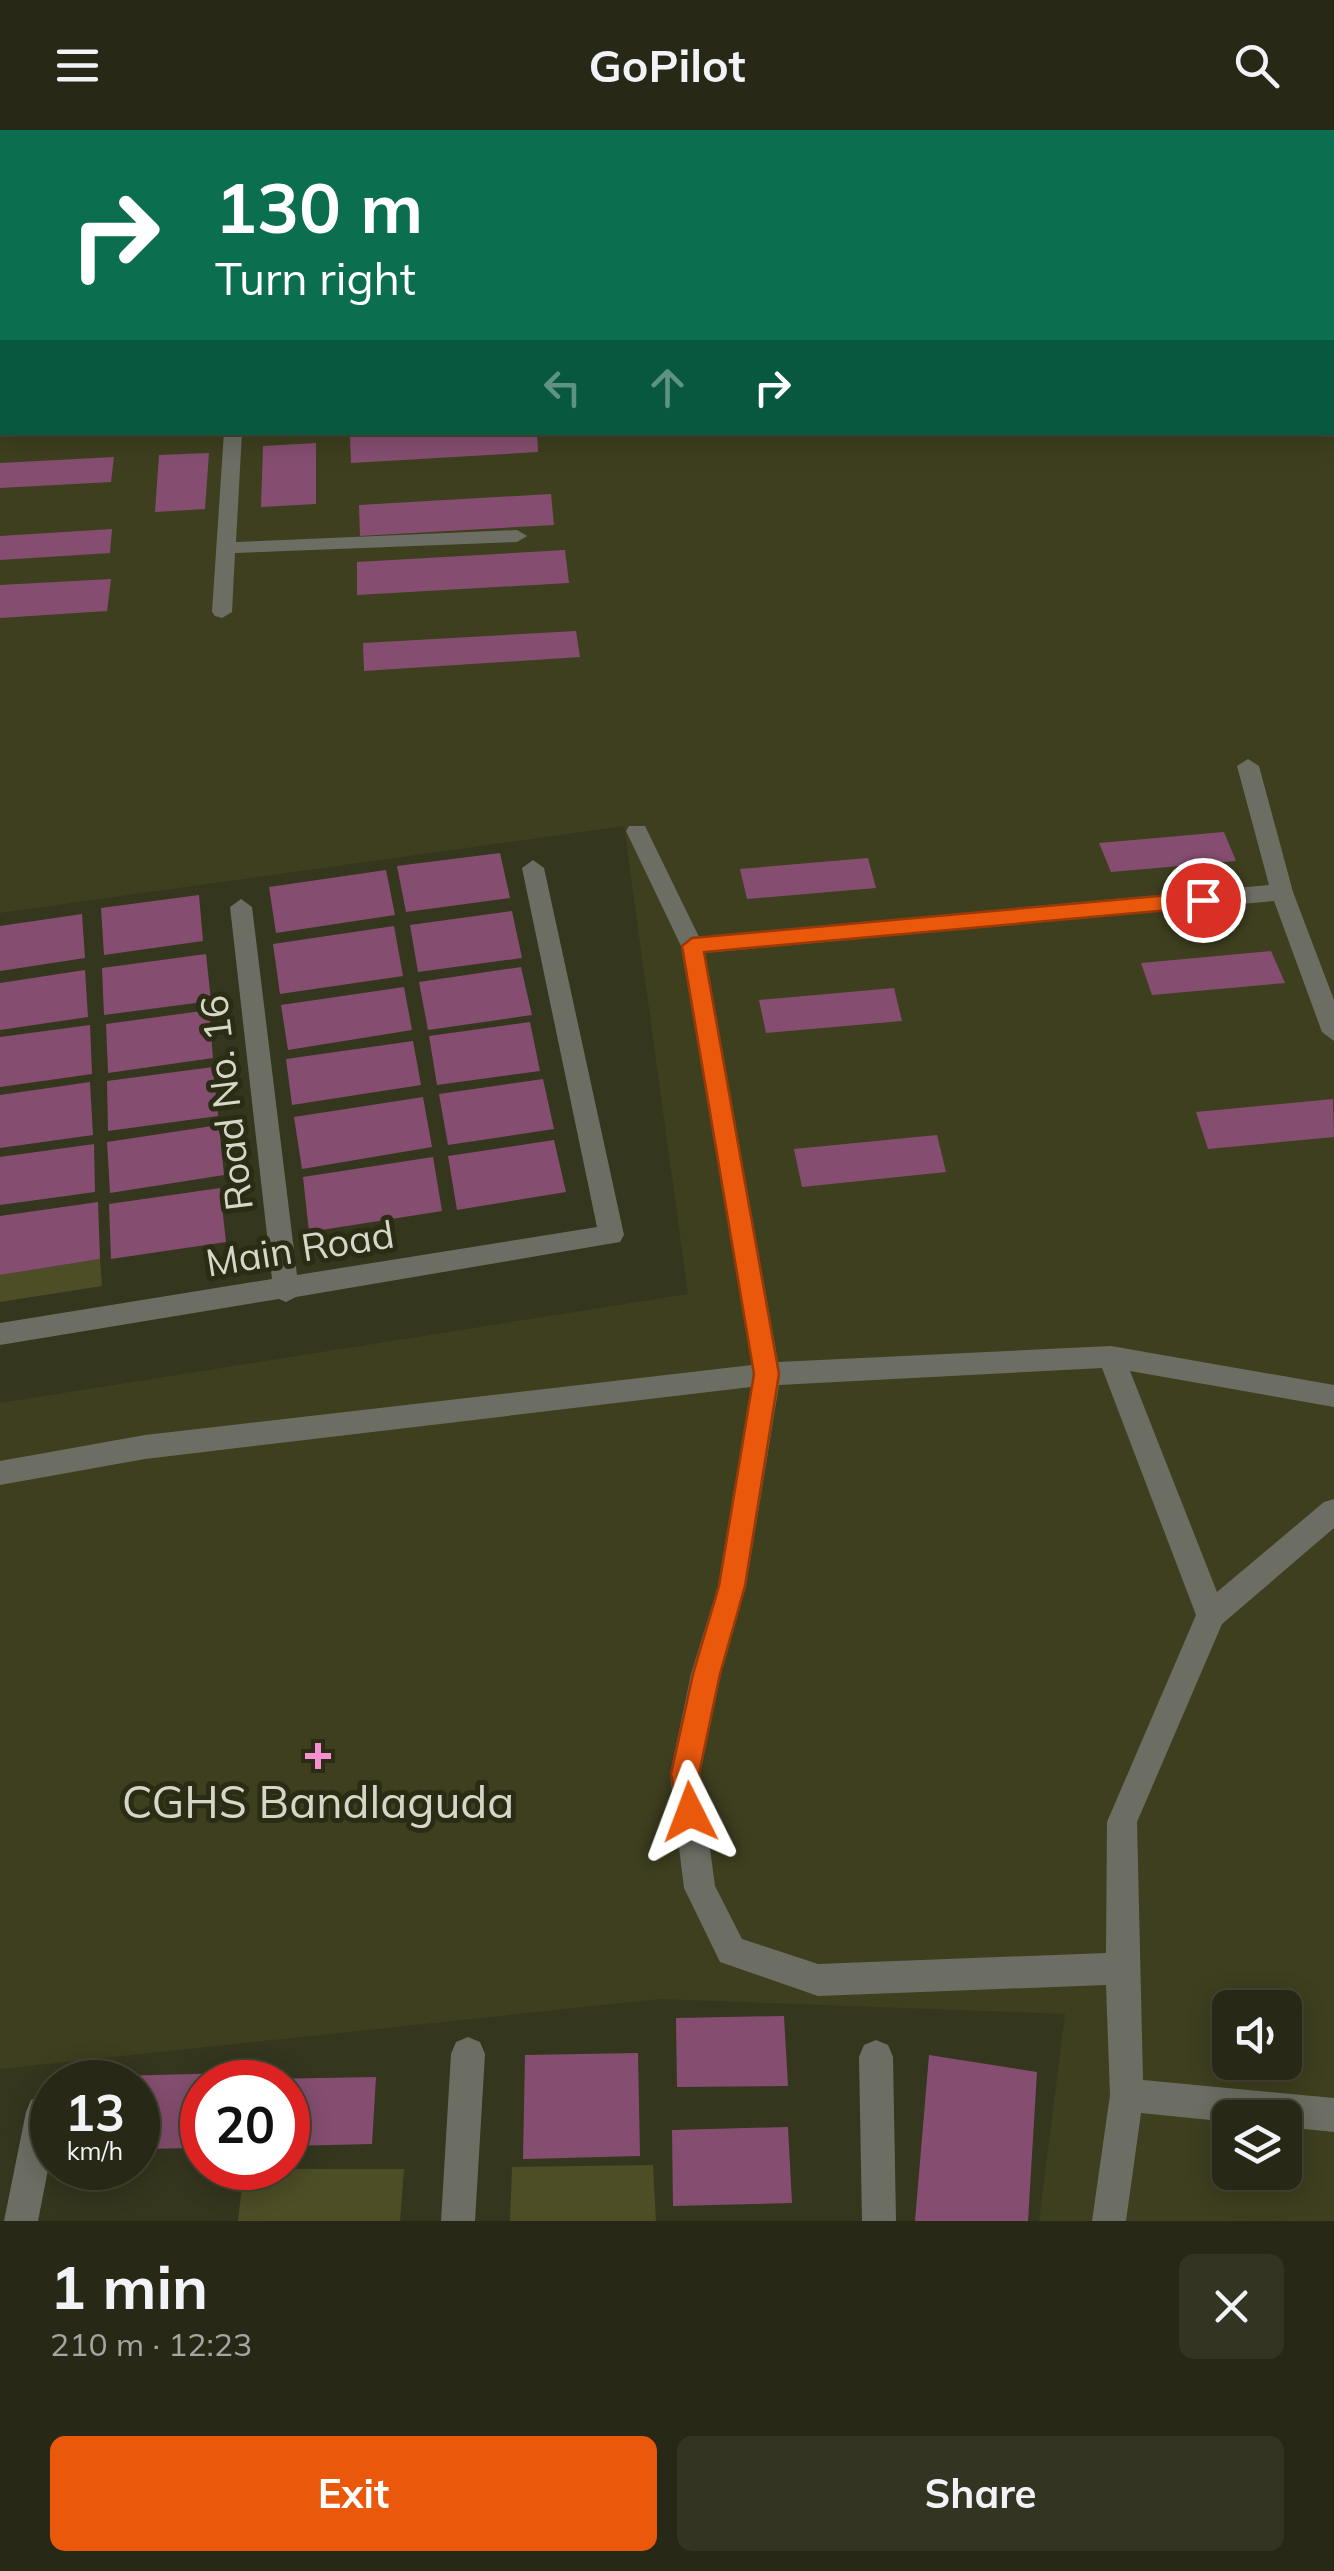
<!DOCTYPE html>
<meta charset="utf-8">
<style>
body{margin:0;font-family:Mulish,sans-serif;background:#343423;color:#f1f3f6;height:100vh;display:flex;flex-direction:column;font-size:38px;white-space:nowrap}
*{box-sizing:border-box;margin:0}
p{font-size:32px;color:#a5a6a1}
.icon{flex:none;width:55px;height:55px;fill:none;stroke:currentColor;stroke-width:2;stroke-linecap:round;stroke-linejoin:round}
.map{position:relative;height:2091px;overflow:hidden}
.side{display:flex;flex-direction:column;background:#282816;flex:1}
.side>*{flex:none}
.hud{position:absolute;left:0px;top:0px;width:1335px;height:305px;box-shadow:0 5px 25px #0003,0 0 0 2px #444435;background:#0b6e4f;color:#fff;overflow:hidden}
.buttons{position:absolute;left:1212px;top:1860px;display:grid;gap:20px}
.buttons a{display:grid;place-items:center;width:90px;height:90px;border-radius:15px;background:#282816;box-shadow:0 5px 25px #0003,0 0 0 2px #444435;font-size:50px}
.speed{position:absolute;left:30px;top:1930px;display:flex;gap:20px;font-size:50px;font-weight:700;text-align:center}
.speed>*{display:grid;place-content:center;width:130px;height:130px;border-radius:50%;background:#282816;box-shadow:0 5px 25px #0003,0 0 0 2px #444435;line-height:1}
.speed small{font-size:25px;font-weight:400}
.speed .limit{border:15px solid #d22;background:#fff;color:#111}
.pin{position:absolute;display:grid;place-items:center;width:85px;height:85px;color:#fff;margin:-42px;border:5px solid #fff;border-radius:50%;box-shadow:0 2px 10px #0007}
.me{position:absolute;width:110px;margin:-55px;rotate:357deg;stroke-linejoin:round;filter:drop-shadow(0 0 8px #0008)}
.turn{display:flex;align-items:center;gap:35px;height:210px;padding:0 50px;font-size:45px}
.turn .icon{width:130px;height:130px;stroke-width:2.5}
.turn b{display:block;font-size:70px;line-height:85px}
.lanes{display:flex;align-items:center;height:95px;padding:0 50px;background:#0003;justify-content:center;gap:50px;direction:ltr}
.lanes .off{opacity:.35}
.round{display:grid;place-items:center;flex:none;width:105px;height:105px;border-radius:15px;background:#343423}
.summary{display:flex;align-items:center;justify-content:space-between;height:170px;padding:0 50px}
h1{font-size:60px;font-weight:700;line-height:75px}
.cta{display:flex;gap:20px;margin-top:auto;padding:20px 50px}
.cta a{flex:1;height:115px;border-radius:15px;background:#ea580c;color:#fff;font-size:40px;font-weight:700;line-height:115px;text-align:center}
.cta a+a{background:#343423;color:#f1f3f6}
header{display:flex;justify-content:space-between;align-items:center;height:130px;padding:0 50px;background:#282816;font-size:45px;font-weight:700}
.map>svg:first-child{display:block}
.built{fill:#3e3f1f;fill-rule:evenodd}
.green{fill:#4d4e26}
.building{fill:#854e70}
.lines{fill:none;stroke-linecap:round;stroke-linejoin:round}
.path{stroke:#6b6c57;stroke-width:5;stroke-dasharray:4 4;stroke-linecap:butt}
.minor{fill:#6d6e63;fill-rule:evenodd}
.route{fill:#ea580c;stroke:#983908;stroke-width:2.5}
.poi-dot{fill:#f690cf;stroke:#2b2c14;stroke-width:4}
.labels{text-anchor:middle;stroke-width:10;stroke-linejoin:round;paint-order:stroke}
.street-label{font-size:38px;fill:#d6d7c9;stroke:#2b2c14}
.near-poi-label{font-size:45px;fill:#d6d7c9;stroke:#2b2c14}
</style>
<header><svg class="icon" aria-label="menu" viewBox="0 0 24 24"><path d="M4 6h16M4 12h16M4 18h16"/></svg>GoPilot<svg class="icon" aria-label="search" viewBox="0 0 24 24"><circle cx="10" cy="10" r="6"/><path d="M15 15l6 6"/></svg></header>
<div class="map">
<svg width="1334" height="2091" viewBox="0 0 1334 2091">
<rect width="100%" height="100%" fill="#35361e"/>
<!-- built -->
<path class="built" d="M 0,0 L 263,2 L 2,2 L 2,302 L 1332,302 L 1334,268 L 1334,2091 L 1039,2091 L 1065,1884 L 660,1869 L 0,1939 L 0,1273 L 688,1164 L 624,696 L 0,783 ZM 1230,1878 L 1285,1878 L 1285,1932 L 1230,1932 ZM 1230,1988 L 1285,1988 L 1285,2042 L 1230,2042 Z"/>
<!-- green -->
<path class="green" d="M 258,0 L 1334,0 L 1334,268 L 1332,2 Z
M 100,1129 L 102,1156 L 0,1172 L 0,1145 Z
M 653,2035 L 656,2091 L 510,2091 L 512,2037 Z
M 244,2039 L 404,2039 L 400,2091 L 238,2091 Z"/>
<!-- building -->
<path class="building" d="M 434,302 L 537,302 L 538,322 L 351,333 L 350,307 Z
M 316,313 L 316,374 L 261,377 L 263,316 Z
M 209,323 L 205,379 L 155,382 L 159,325 Z
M 114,327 L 111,352 L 0,358 L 0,333 Z
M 551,364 L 554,395 L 360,406 L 359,375 Z
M 112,399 L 110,423 L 0,430 L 0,406 Z
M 565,420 L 569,453 L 357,465 L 357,432 Z
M 111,449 L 107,481 L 0,488 L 0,455 Z
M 576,501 L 580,527 L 364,541 L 363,513 Z
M 1224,702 L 1236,731 L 1111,742 L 1099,713 Z
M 500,723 L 510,768 L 406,782 L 397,736 Z
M 868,728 L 876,758 L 747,769 L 740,739 Z
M 386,740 L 395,785 L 276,803 L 269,757 Z
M 199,765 L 203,811 L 104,825 L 101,778 Z
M 512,781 L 522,828 L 418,842 L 410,795 Z
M 82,784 L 85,828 L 0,841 L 0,796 Z
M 394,796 L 403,846 L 280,864 L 273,814 Z
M 1271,821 L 1285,853 L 1152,865 L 1141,833 Z
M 206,824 L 211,871 L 104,885 L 102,838 Z
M 521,837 L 532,885 L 428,900 L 419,852 Z
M 85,840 L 88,887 L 0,900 L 0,853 Z
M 404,857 L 412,900 L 288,920 L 281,875 Z
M 894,858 L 902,891 L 766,903 L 759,870 Z
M 209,880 L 213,928 L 108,943 L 106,894 Z
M 530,892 L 540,941 L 437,955 L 429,906 Z
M 90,895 L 92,944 L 0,957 L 0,907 Z
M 413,911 L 421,955 L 292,975 L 286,929 Z
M 213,937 L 218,986 L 108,1001 L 107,951 Z
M 543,949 L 554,999 L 448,1015 L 439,964 Z
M 90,952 L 93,1005 L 0,1018 L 0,965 Z
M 423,967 L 432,1017 L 302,1039 L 294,987 Z
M 1333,969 L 1334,1007 L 1208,1019 L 1196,982 Z
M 219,995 L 224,1045 L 110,1063 L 107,1012 Z
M 937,1005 L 946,1042 L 802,1057 L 794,1019 Z
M 554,1010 L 566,1062 L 457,1080 L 448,1026 Z
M 94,1014 L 95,1062 L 0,1075 L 0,1027 Z
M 433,1027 L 442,1081 L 309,1102 L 303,1047 Z
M 220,1058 L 226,1112 L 111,1129 L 109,1074 Z
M 98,1072 L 100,1129 L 0,1145 L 0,1086 Z
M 784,1886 L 788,1956 L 677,1957 L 676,1888 Z
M 638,1923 L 640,2026 L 523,2029 L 525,1925 Z
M 929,1925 L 1037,1942 L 1028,2091 L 915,2091 Z
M 230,1943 L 229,1952 L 202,1952 L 202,2018 L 138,2019 L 138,1952 L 115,1952 L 116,1946 Z
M 376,1947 L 372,2014 L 288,2016 L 288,1952 L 263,1952 L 263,1949 Z
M 788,1997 L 792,2073 L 673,2076 L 672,2000 Z"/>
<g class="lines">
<!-- path -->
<path class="path" d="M 275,0 L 281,2"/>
<!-- minor -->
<path class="minor" d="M 0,290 L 2,290 L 2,300 L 0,300 Z
M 224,302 L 242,302 L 236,412 L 517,400 L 527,406 L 517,412 L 235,423 L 232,482 L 222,488 L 215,486 L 212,482 Z
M 1248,629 L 1259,636 L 1293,762 L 1334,870 L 1334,911 L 1322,902 L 1274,771 L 705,823 L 778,1232 L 1111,1216 L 1334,1255 L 1334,1277 L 1130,1241 L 1217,1462 L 1324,1372 L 1334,1369 L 1334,1398 L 1222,1494 L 1137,1692 L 1143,1950 L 1334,1968 L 1334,2002 L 1285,1997 L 1285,1988 L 1230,1988 L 1230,1992 L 1141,1983 L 1126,2091 L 1092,2091 L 1110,1965 L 1106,1855 L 818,1866 L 720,1832 L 684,1758 L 670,1644 L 691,1544 L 718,1456 L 751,1257 L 145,1329 L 0,1355 L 0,1331 L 145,1305 L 752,1235 L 681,816 L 626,701 L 629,696 L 645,696 L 699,807 L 1269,755 L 1237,636 ZM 1102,1238 L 1196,1485 L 1107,1692 L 1106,1823 L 818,1834 L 742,1809 L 715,1756 L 700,1644 L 721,1544 L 746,1456 L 779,1255 Z
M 533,730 L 544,738 L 624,1105 L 620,1112 L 296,1167 L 286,1172 L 279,1169 L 0,1215 L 0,1193 L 272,1149 L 230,777 L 241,769 L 252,777 L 297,1145 L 597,1097 L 522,738 Z
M 468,1907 L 480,1912 L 485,1924 L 475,2091 L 441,2091 L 451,1924 L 456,1912 Z
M 876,1910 L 888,1915 L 893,1927 L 896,2091 L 862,2091 L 859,1927 L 864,1915 Z
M 43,1965 L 52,1969 L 52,2019 L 38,2091 L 4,2091 L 26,1982 L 31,1970 Z"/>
</g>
<!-- route -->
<path class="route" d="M 1203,762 L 1213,770 L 1203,777 L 704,822 L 779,1244 L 745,1456 L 720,1544 L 699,1644 L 704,1682 L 700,1691 L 690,1695 L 680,1691 L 671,1644 L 693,1544 L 719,1456 L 754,1244 L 682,816 L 692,808 Z"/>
<!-- markers -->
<path class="poi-dot" d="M313 1611h10v10h10v10h-10v10h-10v-10h-10v-10h10z"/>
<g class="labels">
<!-- street labels -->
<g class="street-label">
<text transform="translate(227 973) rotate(-97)" y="13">Road No. 16</text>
<text transform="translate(300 1119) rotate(-9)" y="13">Main Road</text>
</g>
<!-- near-poi labels -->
<g class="near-poi-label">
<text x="318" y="1688">CGHS Bandlaguda</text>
</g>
</g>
</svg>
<div class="buttons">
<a><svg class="icon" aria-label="sound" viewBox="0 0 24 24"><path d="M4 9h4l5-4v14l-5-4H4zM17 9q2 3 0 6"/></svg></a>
<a><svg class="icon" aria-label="layers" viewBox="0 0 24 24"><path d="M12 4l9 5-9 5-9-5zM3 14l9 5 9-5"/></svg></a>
</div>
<div class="speed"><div>13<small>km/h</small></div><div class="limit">20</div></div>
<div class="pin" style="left:1203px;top:770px;background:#d93025"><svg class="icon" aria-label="arrive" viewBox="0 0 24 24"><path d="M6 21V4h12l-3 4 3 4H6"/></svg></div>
<svg class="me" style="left:690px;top:1682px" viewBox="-20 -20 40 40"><path d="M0-17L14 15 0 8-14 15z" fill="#ea580c" stroke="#fff" stroke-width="4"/></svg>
<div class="hud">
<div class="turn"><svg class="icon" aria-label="right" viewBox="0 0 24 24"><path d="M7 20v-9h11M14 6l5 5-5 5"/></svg><div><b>130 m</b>Turn right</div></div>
<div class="lanes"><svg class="icon off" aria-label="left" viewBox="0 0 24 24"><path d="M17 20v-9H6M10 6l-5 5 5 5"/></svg><svg class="icon off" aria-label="ahead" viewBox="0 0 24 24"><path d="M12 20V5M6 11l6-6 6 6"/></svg><svg class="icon" aria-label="right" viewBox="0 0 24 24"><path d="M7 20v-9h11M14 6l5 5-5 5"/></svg></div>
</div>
</div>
<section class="side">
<div class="summary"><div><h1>1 min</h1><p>210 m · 12:23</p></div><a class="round"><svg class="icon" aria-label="close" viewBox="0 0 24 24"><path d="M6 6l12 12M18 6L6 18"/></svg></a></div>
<div class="cta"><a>Exit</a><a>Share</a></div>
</section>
